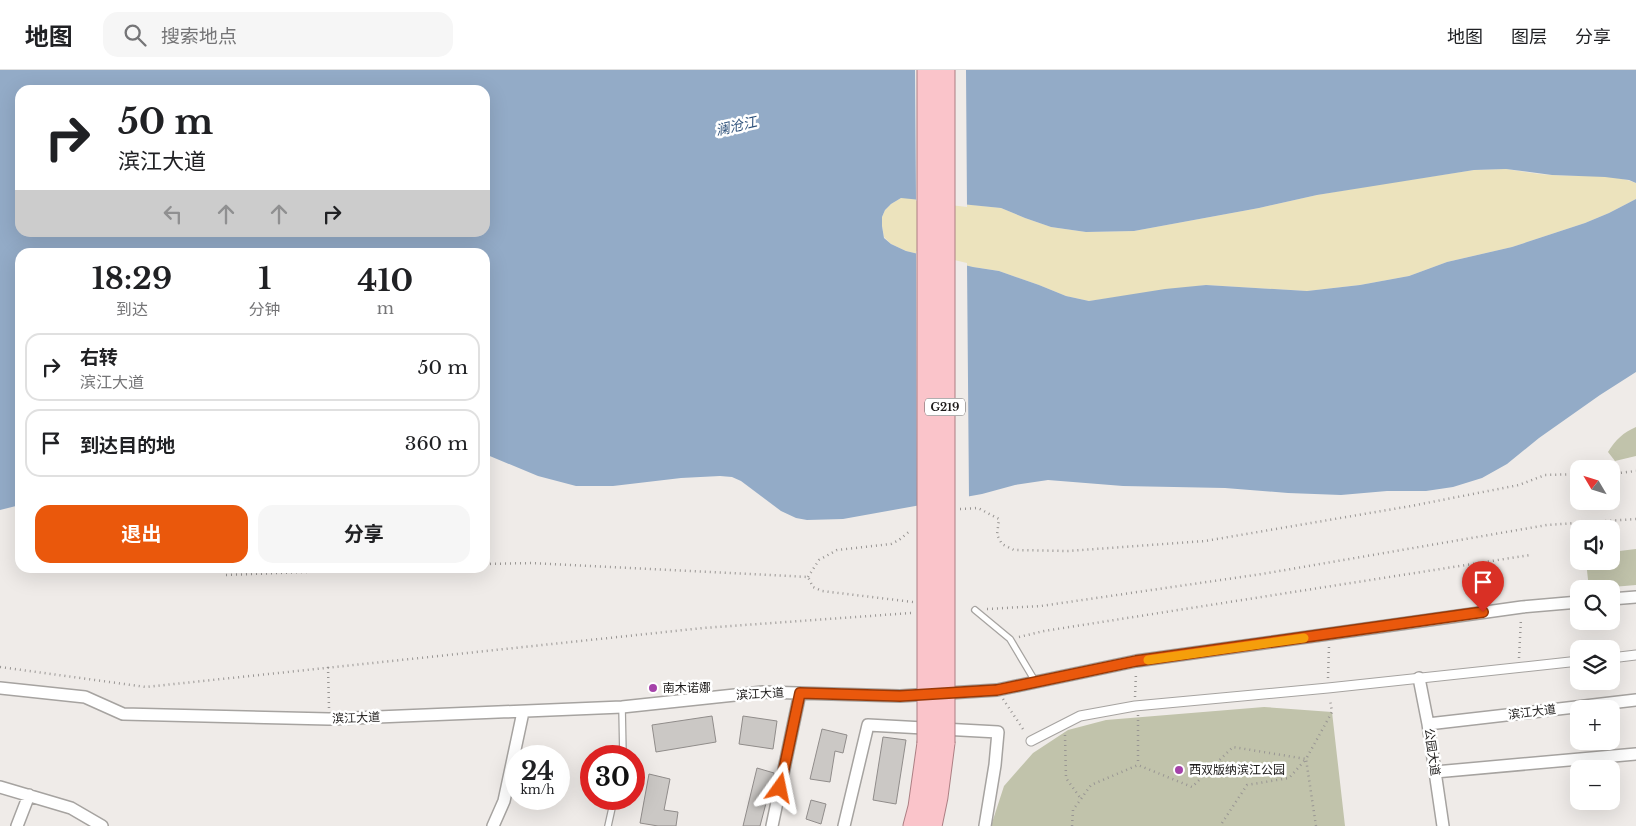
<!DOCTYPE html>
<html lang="zh">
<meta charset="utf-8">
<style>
body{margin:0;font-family:"Libre Baskerville","Noto Sans SC",serif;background:#f6f6f6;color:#202124;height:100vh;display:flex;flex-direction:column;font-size:19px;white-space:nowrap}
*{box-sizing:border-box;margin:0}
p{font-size:16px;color:#757577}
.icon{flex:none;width:28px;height:28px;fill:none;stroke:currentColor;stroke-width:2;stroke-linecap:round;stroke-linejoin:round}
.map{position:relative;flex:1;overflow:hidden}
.details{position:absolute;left:15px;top:178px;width:475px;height:325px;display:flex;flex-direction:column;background:#fff;border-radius:15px;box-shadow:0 5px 20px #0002}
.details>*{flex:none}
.top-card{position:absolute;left:15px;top:15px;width:475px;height:152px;border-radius:15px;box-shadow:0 5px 20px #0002;background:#fff;color:#202124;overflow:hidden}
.needle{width:32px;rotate:308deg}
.buttons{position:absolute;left:1570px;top:390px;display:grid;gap:10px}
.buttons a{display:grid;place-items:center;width:50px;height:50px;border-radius:10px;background:#fff;box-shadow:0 5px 20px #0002;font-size:25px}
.speed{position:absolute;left:505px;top:675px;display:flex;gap:10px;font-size:25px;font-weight:700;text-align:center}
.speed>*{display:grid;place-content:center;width:65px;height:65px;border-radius:50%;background:#fff;box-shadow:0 5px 20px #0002;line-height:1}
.speed small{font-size:12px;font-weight:400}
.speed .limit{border:8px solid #d22;background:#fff;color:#111}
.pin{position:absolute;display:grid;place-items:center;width:42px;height:42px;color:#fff;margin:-51px -21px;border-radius:50% 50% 50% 0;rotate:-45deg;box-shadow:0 0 5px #0007}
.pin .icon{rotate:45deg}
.me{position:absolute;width:55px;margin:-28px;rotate:12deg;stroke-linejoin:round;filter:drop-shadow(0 0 4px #0008)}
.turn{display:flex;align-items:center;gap:18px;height:105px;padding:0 20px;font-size:22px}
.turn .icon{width:65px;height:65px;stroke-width:2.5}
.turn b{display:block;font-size:35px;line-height:42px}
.lanes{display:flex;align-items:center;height:48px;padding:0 20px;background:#0003;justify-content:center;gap:25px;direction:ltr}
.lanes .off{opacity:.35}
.eta{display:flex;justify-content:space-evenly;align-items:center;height:85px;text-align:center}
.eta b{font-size:30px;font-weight:700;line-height:35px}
.cta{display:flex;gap:10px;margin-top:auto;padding:10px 20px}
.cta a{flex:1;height:58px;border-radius:15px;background:#ea580c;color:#fff;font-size:20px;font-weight:700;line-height:58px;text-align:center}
.cta a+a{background:#f6f6f6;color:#202124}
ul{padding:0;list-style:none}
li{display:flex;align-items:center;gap:15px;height:68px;margin:0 10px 8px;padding:0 10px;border:2px solid #e0e0e0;border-radius:15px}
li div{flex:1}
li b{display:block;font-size:19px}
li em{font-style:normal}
header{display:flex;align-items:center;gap:30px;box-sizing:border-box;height:70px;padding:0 25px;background:#fff;border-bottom:1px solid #e0e0e0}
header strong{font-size:24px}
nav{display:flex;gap:28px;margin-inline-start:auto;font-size:18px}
.search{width:350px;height:45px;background:#f6f6f6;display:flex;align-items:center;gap:12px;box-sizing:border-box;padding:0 18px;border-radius:15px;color:#757577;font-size:19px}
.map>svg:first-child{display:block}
.green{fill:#c1c3ab}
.sand{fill:#ece3bd}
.water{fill:#93abc7;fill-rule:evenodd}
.pier{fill:#efebe8}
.building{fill:#cbc8c5;stroke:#908c8a}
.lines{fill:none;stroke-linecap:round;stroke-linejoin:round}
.service-casing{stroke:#a6a3a0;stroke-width:8}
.pedestrian-casing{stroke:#a6a3a0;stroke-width:11}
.minor-casing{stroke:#a6a3a0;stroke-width:14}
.trunk-casing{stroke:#ac7f83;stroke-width:21}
.path{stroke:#989593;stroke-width:2.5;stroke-dasharray:1 4;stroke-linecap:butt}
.service{stroke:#fff;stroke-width:5.5}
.pedestrian{stroke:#fff;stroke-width:9}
.minor{stroke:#fff;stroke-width:11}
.trunk{stroke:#fac4ca;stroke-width:19}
.trunk-bridge-casing{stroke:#ac7f83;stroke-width:21;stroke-linecap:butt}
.trunk-bridge{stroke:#fac4ca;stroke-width:19}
.route-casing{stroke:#983908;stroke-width:12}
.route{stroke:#ea580c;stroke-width:9}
.slow{stroke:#f59e0b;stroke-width:9}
.poi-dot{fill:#a542a9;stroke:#fff;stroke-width:2}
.labels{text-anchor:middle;stroke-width:5;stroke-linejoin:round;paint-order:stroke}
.shield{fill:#fff;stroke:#605f5e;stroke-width:1}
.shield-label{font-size:11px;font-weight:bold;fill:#1c1a19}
.poi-label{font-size:12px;fill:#1c1a19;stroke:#fff;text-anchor:start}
.street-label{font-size:12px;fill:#1c1a19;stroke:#fff}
.water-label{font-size:14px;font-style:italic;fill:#30537c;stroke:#fff}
</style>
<header>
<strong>地图</strong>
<div class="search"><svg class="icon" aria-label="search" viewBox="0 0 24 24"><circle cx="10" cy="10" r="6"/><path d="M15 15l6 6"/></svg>搜索地点</div>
<nav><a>地图</a><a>图层</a><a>分享</a></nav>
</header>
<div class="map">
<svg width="1636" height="756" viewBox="0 0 1636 756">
<rect width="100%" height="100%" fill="#efebe8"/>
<!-- green -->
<path class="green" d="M 1636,357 L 1636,386 L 1615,391 L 1608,382 C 1616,369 1623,363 1636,357 Z
M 1636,479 L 1636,515 L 1589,519 L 1586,491 L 1611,491 L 1611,482 Z
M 1264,637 L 1332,642 L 1345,756 L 991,756 L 1004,716 L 1033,683 L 1068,660 L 1106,650 Z"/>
<!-- sand -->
<path class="sand" d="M 1506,99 C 1521,101 1536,104 1552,105 C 1579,107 1611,103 1636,113 L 1636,129 L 1609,143 L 1585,153 L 1512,177 L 1447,192 L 1409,206 L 1360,215 L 1307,221 L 1206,215 L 1089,231 L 1066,226 L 1039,215 L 999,201 L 973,197 L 906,181 L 891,174 L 884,167 L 882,156 L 882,147 L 885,140 L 891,134 L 901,128 L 908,128 L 1001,138 L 1025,148 L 1051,157 L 1086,162 L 1134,161 L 1259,138 L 1317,125 L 1375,115 L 1474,100 Z"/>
<!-- water -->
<path class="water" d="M 0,0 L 1636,0 L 1636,113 L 1629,110 L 1605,107 L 1552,105 L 1506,99 L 1474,100 L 1317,125 L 1259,138 L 1134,161 L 1086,162 L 1051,157 L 1025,148 L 1001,138 L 901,128 L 891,134 L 885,140 L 882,147 L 882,156 L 884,168 L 891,174 L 906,181 L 973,197 L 999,201 L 1039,215 L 1066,226 L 1089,231 L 1165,219 L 1206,215 L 1307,221 L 1360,215 L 1409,206 L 1447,192 L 1512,177 L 1585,153 L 1609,143 L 1636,129 L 1636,302 L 1600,325 L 1539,368 L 1507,394 L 1482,408 L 1453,417 L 1426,421 L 1387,421 L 1341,425 L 1288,423 L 1225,418 L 1123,416 L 1048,410 L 1015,415 L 982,424 L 843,449 L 807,450 L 796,448 L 781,441 L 741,411 L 732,407 L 720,406 L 681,408 L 613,416 L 576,416 L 538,406 L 485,384 L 485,182 L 20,182 L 20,435 L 0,440 ZM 20,20 L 485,20 L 485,162 L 20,162 Z"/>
<!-- pier -->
<path class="pier" d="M 915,0 L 966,0 L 967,137 L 916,131 Z
M 916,181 L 967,193 L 969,429 L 917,438 Z"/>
<!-- building -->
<path class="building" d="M 712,646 L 716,672 L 656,682 L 652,655 Z
M 743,646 L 777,651 L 773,679 L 739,674 Z
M 822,659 L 847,665 L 843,683 L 835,681 L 830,712 L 810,709 Z
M 883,667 L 906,670 L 896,734 L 873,730 Z
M 757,698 L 774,703 L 760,756 L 743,756 Z
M 649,704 L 670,709 L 664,740 L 678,742 L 676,756 L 658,756 L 640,753 Z
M 811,730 L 826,734 L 821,754 L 806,749 Z"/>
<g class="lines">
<!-- service casing -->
<g class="service-casing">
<path id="service" d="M 975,540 L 1010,569 L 1035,611
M 622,637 L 623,686
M 608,756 L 614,729"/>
</g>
<!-- pedestrian casing -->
<g class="pedestrian-casing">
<path id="pedestrian" d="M 1611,588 L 1636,585
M 1031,671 L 1080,646 L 1135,636 L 1328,618 L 1579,591"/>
</g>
<!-- minor casing -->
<g class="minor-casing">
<path id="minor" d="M 1611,529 L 1636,527
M 1419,608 L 1428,654 L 1443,756
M 0,618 L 85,627 L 123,644 L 329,649 L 622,637 L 763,622 L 900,626 L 997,620 L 1136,591 L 1522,537 L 1579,532
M 1428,654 L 1636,630
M 1435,702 L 1636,684
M 0,717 L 71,738 L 102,756
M 17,756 L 29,725
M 493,756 L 504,731 L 523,642
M 772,756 L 800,623
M 844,756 L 868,655 L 998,662 L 995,695 L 985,756"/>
</g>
<!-- trunk casing -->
<g class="trunk-casing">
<path id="trunk" d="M 913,756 L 918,737 L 927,673
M 932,756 L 938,727 L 945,673"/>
</g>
<!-- path -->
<path class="path" d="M 1611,404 L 1636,401
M 960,439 L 978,438 L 999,449 L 997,465 L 1002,474 L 1014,480 L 1068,481 L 1205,471 L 1411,436 L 1519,415 L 1545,405 L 1579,404
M 485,494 L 532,493 L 808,507 L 813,517 L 822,521 L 913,532
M 226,505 L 410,498
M 808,507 L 819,490 L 837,480 L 891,474 L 899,470 L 911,460
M 987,539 L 1041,536 L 1262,504 L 1547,455 L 1636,449
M 1019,567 L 1044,561 L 1530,485
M 1519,588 L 1521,548
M 0,597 L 146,617 L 703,558 L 911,543
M 328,597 L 329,638
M 1328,608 L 1329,576
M 1135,627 L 1136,603
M 1003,629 L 1025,662
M 1138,645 L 1138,694
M 1065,665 L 1066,708 L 1081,729
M 1072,756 L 1073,740 L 1091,715 L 1138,695 L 1192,717 L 1233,677 L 1306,689 L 1289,708 L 1247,715 L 1220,756
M 1316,756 L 1306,689 L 1332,642 L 1330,629"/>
<!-- service -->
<use href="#service" class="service"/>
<!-- pedestrian -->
<use href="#pedestrian" class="pedestrian"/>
<!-- minor -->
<use href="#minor" class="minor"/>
<!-- trunk -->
<use href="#trunk" class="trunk"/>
<!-- trunk-bridge casing -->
<g class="trunk-bridge-casing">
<path id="trunk-bridge" d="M 945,0 L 945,673
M 927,673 L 927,0"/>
</g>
<!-- trunk-bridge -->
<use href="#trunk-bridge" class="trunk-bridge"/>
</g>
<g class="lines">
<!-- route casing -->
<g class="route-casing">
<path id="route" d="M 780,718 L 800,623 L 900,626 L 997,620 L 1136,591 L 1483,542"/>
</g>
<!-- route -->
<use href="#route" class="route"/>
<!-- slow -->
<path class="slow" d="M 1148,590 L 1304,568"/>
</g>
<!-- markers -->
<g class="poi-dot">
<circle cx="653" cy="618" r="5"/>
<circle cx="1179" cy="700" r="5"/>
</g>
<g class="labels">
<!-- shield labels -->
<rect class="shield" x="925" y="328.5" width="40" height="17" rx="4"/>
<g class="shield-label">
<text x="945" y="341">G219</text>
</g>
<!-- poi labels -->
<g class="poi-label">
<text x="663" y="622">南木诺娜</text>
<text x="1189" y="704">西双版纳滨江公园</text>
</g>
<!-- street labels -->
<g class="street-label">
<text transform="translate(760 624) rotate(-3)" y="4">滨江大道</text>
<text transform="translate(1532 642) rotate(-7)" y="4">滨江大道</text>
<text transform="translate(356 648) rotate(-2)" y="4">滨江大道</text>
<text transform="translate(1432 682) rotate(82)" y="4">公园大道</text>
</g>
<!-- water labels -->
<g class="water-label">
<text transform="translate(736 56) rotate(-13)" y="5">澜沧江</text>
</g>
</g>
</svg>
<div class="buttons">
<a><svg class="needle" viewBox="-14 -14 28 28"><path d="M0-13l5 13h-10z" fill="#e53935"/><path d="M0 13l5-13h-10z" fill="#757577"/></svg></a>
<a><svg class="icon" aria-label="sound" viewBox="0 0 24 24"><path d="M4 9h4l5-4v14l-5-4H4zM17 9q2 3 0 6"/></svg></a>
<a><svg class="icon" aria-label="search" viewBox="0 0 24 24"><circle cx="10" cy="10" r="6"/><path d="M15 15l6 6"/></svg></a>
<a><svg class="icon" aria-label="layers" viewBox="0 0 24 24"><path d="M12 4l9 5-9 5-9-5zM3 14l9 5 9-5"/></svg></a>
<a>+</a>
<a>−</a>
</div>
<div class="speed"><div>24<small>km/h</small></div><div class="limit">30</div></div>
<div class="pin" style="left:1483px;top:542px;background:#d93025"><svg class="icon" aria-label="arrive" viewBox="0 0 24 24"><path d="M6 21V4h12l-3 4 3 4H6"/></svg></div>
<svg class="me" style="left:780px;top:718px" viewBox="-20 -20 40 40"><path d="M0-17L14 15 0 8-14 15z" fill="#ea580c" stroke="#fff" stroke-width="4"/></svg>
<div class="top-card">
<div class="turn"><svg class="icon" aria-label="right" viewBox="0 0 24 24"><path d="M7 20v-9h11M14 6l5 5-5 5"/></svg><div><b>50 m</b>滨江大道</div></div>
<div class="lanes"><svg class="icon off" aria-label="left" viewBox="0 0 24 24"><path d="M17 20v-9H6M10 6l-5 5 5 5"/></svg><svg class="icon off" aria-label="ahead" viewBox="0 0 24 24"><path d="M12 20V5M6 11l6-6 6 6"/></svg><svg class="icon off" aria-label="ahead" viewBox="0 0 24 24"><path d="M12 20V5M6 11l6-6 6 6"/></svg><svg class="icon" aria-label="right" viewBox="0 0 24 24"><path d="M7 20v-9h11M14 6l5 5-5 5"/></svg></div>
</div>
<section class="details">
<div class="eta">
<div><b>18:29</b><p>到达</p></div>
<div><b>1</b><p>分钟</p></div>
<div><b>410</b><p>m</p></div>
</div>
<ul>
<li><svg class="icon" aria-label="right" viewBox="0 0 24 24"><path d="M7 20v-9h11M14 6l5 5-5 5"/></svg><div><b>右转</b><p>滨江大道</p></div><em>50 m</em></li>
<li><svg class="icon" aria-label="arrive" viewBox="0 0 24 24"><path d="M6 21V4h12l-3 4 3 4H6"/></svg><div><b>到达目的地</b></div><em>360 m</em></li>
</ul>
<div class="cta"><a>退出</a><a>分享</a></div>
</section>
</div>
